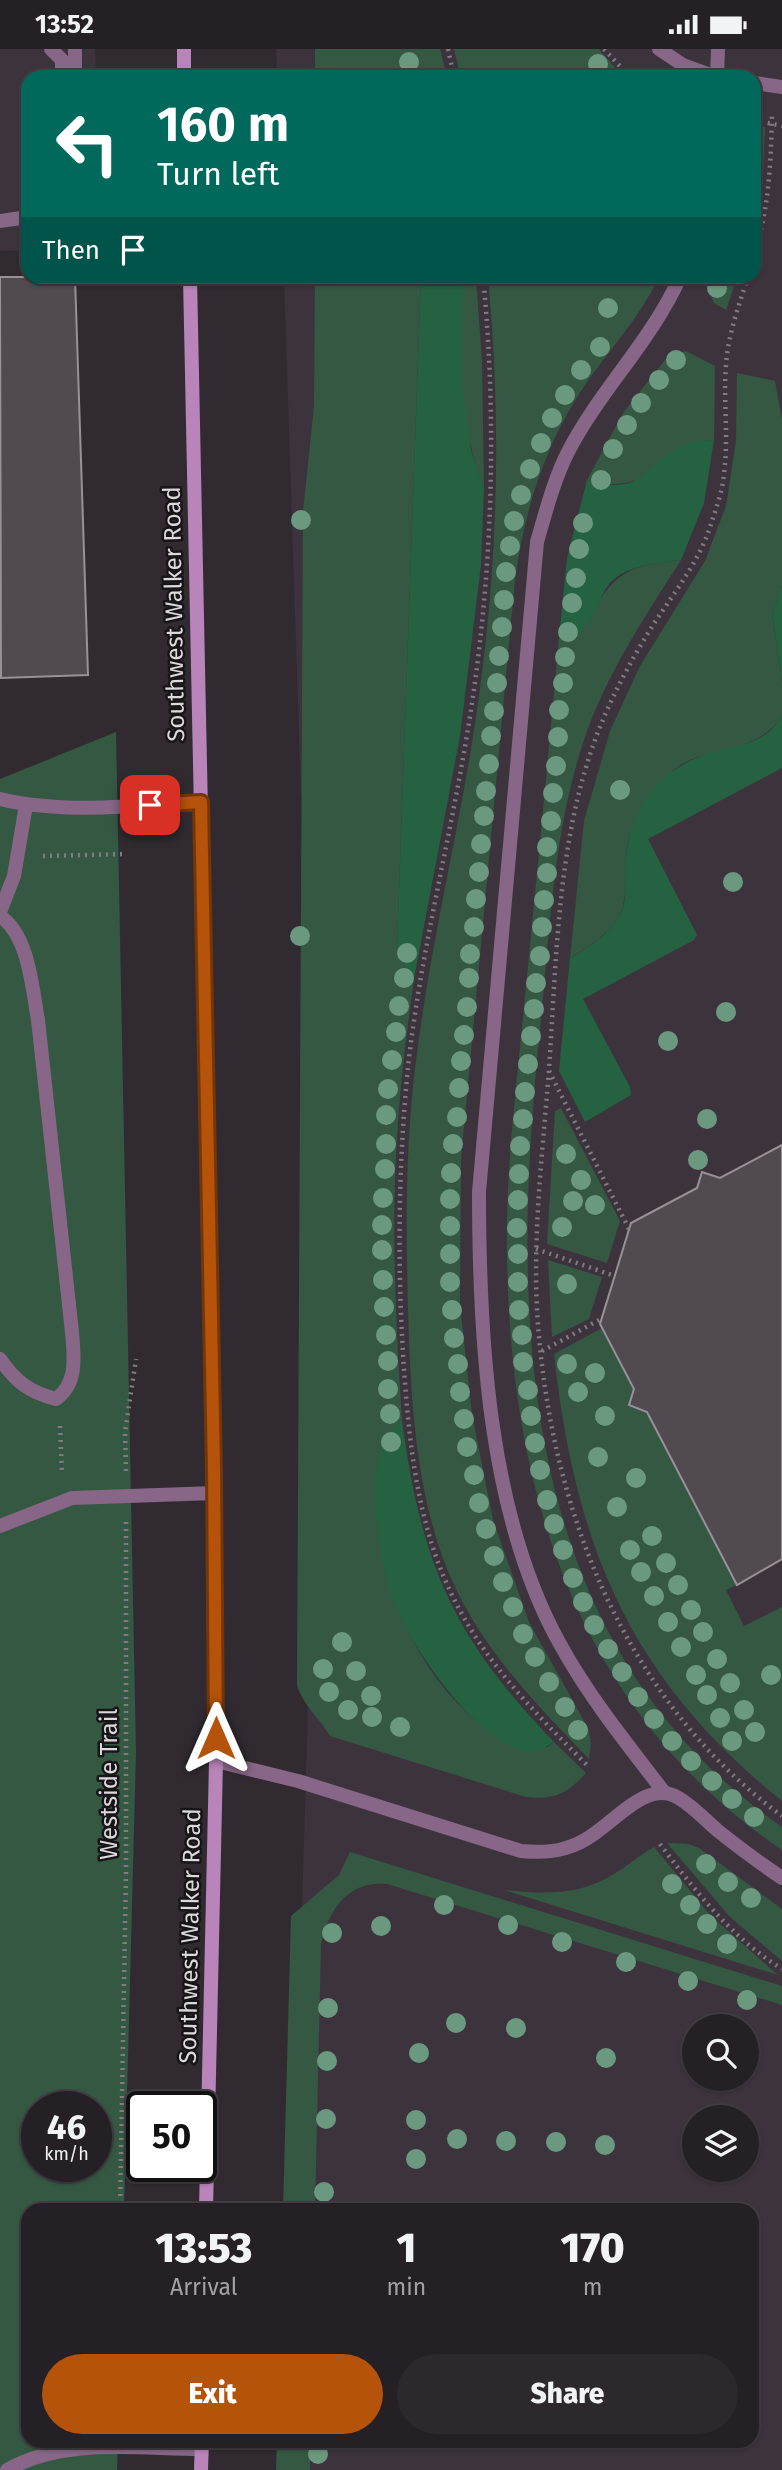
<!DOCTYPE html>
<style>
body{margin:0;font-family:"Fira Sans",sans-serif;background:#2d282d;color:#f1f3f6;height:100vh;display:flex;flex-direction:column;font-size:26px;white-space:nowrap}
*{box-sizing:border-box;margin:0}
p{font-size:23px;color:#a3a3a7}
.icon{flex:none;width:38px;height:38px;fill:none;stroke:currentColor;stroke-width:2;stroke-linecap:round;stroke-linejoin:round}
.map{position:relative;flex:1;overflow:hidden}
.panel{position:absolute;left:21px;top:2154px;width:738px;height:245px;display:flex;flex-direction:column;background:#252025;border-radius:21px;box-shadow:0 2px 5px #0004,0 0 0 2px #423e42}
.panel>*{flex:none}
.guide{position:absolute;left:21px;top:21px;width:740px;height:214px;border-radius:21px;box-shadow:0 2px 5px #0004,0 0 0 2px #423e42;background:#00695c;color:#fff;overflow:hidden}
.tools{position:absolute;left:682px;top:1965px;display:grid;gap:14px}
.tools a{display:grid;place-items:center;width:77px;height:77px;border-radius:50%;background:#252025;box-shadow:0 2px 5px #0004,0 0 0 2px #423e42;font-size:35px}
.speed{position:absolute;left:21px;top:2042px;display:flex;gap:14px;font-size:35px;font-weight:700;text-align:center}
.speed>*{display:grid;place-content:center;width:91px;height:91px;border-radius:50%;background:#252025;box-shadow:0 2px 5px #0004,0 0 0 2px #423e42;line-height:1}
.speed small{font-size:18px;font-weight:400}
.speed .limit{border:4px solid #111;border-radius:10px;background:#fff;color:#111}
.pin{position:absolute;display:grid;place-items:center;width:60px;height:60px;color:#fff;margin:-30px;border-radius:14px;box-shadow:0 4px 10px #0006}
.me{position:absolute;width:77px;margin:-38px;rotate:0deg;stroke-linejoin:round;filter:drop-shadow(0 0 5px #0008)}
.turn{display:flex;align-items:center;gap:24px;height:147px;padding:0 21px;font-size:32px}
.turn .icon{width:91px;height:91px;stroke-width:2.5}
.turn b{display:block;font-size:49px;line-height:60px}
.then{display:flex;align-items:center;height:66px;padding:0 21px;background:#0003;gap:14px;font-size:26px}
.eta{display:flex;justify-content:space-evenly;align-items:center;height:119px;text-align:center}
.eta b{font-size:42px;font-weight:800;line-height:49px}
.button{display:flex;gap:14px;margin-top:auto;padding:14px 21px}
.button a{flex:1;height:80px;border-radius:42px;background:#b45309;color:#fff;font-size:28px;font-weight:800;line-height:80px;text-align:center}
.button a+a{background:#2d282d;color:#f1f3f6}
.status{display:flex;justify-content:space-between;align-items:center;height:49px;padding:0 35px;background:#252025;direction:ltr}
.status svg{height:19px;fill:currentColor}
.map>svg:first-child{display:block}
.built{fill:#3d333d;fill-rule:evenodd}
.green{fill:#355843;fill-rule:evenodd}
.forest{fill:#256241}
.building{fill:#514b51;stroke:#989198;stroke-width:2}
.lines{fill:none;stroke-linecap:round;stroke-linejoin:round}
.path{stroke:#817c81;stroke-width:4.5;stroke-dasharray:2 5;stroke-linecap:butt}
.lane{stroke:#876687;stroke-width:14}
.street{stroke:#876687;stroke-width:14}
.secondary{stroke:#b984ba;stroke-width:14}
.tree{fill:#6b997f}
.route-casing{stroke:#753606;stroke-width:18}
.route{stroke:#b45309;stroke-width:12}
.labels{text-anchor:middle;stroke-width:5;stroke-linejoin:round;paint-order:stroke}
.street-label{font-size:24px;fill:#dcd8dc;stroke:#181518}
</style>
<div class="status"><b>13:52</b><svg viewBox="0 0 49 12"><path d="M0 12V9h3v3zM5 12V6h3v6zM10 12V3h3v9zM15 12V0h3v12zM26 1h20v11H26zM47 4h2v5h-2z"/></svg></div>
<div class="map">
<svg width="782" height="2421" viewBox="0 0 782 2421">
<rect width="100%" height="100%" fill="#312b31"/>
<!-- built -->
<path class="built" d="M 0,0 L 95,0 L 96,28 L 28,28 L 28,201 L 0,202 Z
M 276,0 L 782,0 L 782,2421 L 288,2421 L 288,2392 L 752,2392 L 752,2161 L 293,2161 L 308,1658 L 305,1648 L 307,746 L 301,746 L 284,228 L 754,228 L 754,28 L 277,28 ZM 695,1978 L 747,1978 L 747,2030 L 695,2030 ZM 695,2068 L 747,2068 L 747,2121 L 695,2121 Z"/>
<!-- green -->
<path class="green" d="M 315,0 L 440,0 L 447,28 L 315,28 Z
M 454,0 L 599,0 L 623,28 L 461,28 Z
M 754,77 L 765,78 L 763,125 L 754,174 Z
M 315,228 L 421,228 L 397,897 L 404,917 L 414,930 C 407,982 400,1035 397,1089 C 391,1183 396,1277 402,1371 C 374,1396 374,1431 378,1465 C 386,1550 419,1630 490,1683 C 503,1693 531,1694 547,1698 L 554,1693 L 586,1724 C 567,1745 554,1751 526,1748 L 330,1687 C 319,1668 304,1658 297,1636 L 303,463 L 314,357 Z
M 463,228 L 476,228 L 482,313 L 484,439 C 459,375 454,295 463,228 Z
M 488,228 L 659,228 C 641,266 612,298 587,333 C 545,394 525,459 515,531 L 461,1110 L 460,1256 L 472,1365 L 493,1471 L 529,1573 L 588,1679 L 591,1693 L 589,1710 C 531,1650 474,1592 444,1512 C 418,1442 412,1364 409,1291 C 406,1199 404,1103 416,1012 C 430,896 459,783 476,668 C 498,522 502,375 488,228 Z
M 712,228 L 737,228 L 726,261 L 714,254 L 708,239 Z
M 686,302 L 715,317 L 714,391 C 658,397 653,450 587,431 L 623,364 L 669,306 Z
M 737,324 L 775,332 L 782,370 L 782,537 L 772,564 L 782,633 L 782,668 C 748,713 698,691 666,729 C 650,747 632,774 627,799 C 624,816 627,835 624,852 C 620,879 591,896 570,909 L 584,772 L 610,682 L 640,617 L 705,512 L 726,457 L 736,392 Z
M 681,511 C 644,569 605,627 583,694 C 551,792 549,898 538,1001 C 510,1287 522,1597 782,1778 L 782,1801 C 578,1662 511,1446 507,1209 C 505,1122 517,1034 525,947 C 537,828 548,708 559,589 L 574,588 C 612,537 610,516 681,511 Z
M 116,683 L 136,1704 L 124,2161 L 28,2161 L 28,2392 L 118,2392 L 117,2421 L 0,2421 L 0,730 ZM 37,2058 L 96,2058 L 96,2118 L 37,2118 Z
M 561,1059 L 620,1172 L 607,1214 L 547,1195 L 555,1062 Z
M 548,1211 L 602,1228 L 589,1270 L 552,1288 Z
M 602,1279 L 634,1340 L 629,1356 L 654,1365 L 737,1536 L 726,1541 L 744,1577 L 782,1558 L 782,1752 C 629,1629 575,1496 554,1305 Z
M 667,1794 L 689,1795 L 699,1799 L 782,1860 L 782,1912 L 730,1868 Z
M 654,1798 L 711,1867 L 778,1926 L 504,1841 C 542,1845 578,1847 612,1826 C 627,1818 639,1806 654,1798 Z
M 350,1803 L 782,1937 L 782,1956 L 387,1835 C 348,1831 329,1860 321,1895 L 315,2161 L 283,2161 L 291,1867 L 339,1826 Z
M 277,2392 L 310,2392 L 310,2421 L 276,2421 Z"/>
<!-- forest -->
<path class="forest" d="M 421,228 L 463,228 L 463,339 L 471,401 L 484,439 L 481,516 L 460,687 L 414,930 L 404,917 L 397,897 Z
M 714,391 L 704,454 L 681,511 C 659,513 620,517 607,538 C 595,557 592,580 569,590 L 559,589 L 567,509 L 587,431 C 645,447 639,419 681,397 C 691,392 704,392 714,391 Z
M 782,537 L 782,633 L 772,564 Z
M 782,668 L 782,719 L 648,790 L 697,886 L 694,891 L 583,950 L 630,1038 L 631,1046 L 585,1073 L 559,1022 L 570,909 C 589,898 611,884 621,863 C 627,851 625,835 625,821 C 626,796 633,767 648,746 C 661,728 683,713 704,706 C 738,693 758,701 782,668 Z
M 402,1371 C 421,1515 453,1588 554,1693 C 545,1699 535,1704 524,1702 C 475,1691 411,1598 394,1553 C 379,1514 366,1430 384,1391 C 388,1383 395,1377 402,1371 Z"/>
<!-- building -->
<path class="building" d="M 0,228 L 75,228 L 88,626 L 1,629 Z
M 782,1096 L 782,1510 L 737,1536 L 647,1363 L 629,1356 L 634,1340 L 600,1275 L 631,1174 L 697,1139 L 702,1123 L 720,1129 Z"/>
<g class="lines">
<!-- path -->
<path class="path" d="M 448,0 L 454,28
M 604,0 L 630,28
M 754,71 L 782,77
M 754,208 C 769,157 771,116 772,63
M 483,228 C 498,379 492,536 467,686 C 449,794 422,900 409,1009 C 398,1111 397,1218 404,1320 C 409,1392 417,1467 446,1533 C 478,1607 532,1661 588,1717
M 748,228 C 739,256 728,286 726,316 C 723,352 729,388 724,424 C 723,440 717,457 712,472 C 701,510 676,541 655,573 C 627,617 602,665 587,715 C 557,812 556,919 549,1020 C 543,1100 533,1179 537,1260 C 548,1454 622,1649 782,1767
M 43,807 L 126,805
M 549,1022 L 629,1180
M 536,1200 L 615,1227
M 542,1302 L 601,1270
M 60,1377 L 62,1424
M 126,1422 L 125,1383 L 136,1310
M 660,1795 C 695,1842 732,1889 782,1920
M 120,2161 L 126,1822 L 126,1473"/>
<!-- lane -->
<path class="lane" d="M 51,0 L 62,11 L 62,28
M 75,0 L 75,28
M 659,0 L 683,16 L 716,28
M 717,28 L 718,0
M 754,34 L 782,38
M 0,172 L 28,168
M 0,750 C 64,765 135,757 201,753
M 0,863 L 14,827 L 26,756
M 0,867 C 29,886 32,939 38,971 L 72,1283 C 74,1308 78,1334 56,1350 C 29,1343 16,1333 0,1310
M 0,1477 L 72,1449 L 215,1444
M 664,1743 C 627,1695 589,1648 560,1595 C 488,1466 479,1288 479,1143 L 537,493 C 546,462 554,430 569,401 C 601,340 652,291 680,228
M 7,2421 C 64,2388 138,2400 201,2400"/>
<!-- street -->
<path class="street" d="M 216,1712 L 298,1732 L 521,1802 C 542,1804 560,1803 579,1794 C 608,1782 643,1731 675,1747 C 691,1755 704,1770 717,1781 C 738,1798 760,1814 782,1829"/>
<!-- secondary -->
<path class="secondary" d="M 184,0 L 184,28
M 190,228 L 215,1444 L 216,1712 L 206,2161
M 201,2421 L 202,2392"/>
</g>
<!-- trees -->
<g class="tree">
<circle cx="409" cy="13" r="10"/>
<circle cx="598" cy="15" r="10"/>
<circle cx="717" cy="239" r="10"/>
<circle cx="608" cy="259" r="10"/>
<circle cx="600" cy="298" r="10"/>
<circle cx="676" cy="311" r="10"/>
<circle cx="581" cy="321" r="10"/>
<circle cx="659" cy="331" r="10"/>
<circle cx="565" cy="346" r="10"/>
<circle cx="641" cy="354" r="10"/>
<circle cx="552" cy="369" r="10"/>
<circle cx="627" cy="376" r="10"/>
<circle cx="541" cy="394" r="10"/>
<circle cx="613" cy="400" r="10"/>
<circle cx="530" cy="420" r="10"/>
<circle cx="601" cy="431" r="10"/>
<circle cx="521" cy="446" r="10"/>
<circle cx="301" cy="471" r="10"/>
<circle cx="514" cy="472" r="10"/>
<circle cx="583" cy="474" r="10"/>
<circle cx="510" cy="497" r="10"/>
<circle cx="579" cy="500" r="10"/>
<circle cx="506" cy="523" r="10"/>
<circle cx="576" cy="529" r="10"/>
<circle cx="504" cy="551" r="10"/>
<circle cx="572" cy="554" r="10"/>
<circle cx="502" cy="578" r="10"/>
<circle cx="568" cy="583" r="10"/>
<circle cx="499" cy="607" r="10"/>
<circle cx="565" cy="608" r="10"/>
<circle cx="497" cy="634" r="10"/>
<circle cx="563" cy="634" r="10"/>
<circle cx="559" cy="661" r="10"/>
<circle cx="494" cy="662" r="10"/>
<circle cx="491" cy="687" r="10"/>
<circle cx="558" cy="688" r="10"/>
<circle cx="489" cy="715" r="10"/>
<circle cx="556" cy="717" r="10"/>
<circle cx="620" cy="741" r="10"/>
<circle cx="486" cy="742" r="10"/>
<circle cx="553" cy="744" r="10"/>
<circle cx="484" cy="767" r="10"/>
<circle cx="551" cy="772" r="10"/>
<circle cx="481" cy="795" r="10"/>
<circle cx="547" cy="798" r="10"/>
<circle cx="479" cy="823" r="10"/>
<circle cx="547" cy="824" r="10"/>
<circle cx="733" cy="833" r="10"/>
<circle cx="476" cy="850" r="10"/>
<circle cx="544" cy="851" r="10"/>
<circle cx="474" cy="878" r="10"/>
<circle cx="542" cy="878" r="10"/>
<circle cx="300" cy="887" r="10"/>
<circle cx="407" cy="904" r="10"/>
<circle cx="470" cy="905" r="10"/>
<circle cx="540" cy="907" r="10"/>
<circle cx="404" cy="929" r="10"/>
<circle cx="469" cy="929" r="10"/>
<circle cx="536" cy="934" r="10"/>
<circle cx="399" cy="957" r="10"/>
<circle cx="467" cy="958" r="10"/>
<circle cx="534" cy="960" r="10"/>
<circle cx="726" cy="963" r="10"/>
<circle cx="396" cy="983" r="10"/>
<circle cx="464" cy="986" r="10"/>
<circle cx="531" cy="987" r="10"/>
<circle cx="668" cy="992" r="10"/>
<circle cx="392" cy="1011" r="10"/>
<circle cx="461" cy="1012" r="10"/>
<circle cx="528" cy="1015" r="10"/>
<circle cx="459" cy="1039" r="10"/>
<circle cx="388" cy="1040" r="10"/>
<circle cx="525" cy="1043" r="10"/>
<circle cx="386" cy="1066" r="10"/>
<circle cx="457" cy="1068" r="10"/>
<circle cx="523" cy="1070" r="10"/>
<circle cx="707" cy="1070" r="10"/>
<circle cx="386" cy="1095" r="10"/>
<circle cx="453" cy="1095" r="10"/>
<circle cx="520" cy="1097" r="10"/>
<circle cx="566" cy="1105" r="10"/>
<circle cx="698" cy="1111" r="10"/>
<circle cx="385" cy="1120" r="10"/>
<circle cx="451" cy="1124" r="10"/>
<circle cx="519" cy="1125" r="10"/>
<circle cx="581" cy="1131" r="10"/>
<circle cx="383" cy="1149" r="10"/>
<circle cx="450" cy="1150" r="10"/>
<circle cx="518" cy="1151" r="10"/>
<circle cx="573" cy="1152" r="10"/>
<circle cx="595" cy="1156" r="10"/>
<circle cx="382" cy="1176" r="10"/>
<circle cx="450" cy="1177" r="10"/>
<circle cx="562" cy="1178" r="10"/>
<circle cx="517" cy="1179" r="10"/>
<circle cx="382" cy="1201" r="10"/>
<circle cx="450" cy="1205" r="10"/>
<circle cx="518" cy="1205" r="10"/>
<circle cx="383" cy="1231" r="10"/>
<circle cx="450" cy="1233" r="10"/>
<circle cx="518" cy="1233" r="10"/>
<circle cx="567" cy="1235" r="10"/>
<circle cx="384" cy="1258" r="10"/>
<circle cx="452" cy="1261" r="10"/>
<circle cx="519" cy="1261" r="10"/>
<circle cx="386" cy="1286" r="10"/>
<circle cx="522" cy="1286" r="10"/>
<circle cx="454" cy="1289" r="10"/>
<circle cx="388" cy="1312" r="10"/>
<circle cx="523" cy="1313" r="10"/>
<circle cx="458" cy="1315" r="10"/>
<circle cx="567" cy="1315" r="10"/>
<circle cx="595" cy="1324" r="10"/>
<circle cx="388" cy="1340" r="10"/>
<circle cx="528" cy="1341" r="10"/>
<circle cx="460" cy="1343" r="10"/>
<circle cx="578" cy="1343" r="10"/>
<circle cx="390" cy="1365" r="10"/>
<circle cx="531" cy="1367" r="10"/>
<circle cx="605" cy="1367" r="10"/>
<circle cx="464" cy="1370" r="10"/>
<circle cx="391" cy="1393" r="10"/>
<circle cx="535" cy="1394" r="10"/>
<circle cx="467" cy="1398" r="10"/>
<circle cx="598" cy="1408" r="10"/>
<circle cx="540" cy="1421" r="10"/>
<circle cx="474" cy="1426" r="10"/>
<circle cx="636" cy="1429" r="10"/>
<circle cx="547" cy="1451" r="10"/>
<circle cx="479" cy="1454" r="10"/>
<circle cx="617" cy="1458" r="10"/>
<circle cx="554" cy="1475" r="10"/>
<circle cx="486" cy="1480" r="10"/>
<circle cx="652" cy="1487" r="10"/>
<circle cx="563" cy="1501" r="10"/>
<circle cx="630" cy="1501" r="10"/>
<circle cx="494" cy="1507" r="10"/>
<circle cx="666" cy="1514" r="10"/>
<circle cx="641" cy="1523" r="10"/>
<circle cx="573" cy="1529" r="10"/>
<circle cx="503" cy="1533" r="10"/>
<circle cx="678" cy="1536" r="10"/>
<circle cx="654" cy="1547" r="10"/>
<circle cx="583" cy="1553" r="10"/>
<circle cx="513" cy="1558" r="10"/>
<circle cx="691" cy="1561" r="10"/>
<circle cx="668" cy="1573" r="10"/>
<circle cx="594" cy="1576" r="10"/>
<circle cx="703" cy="1583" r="10"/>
<circle cx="523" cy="1585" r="10"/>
<circle cx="342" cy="1593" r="10"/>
<circle cx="681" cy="1598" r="10"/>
<circle cx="608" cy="1600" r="10"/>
<circle cx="535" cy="1608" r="10"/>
<circle cx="717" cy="1610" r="10"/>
<circle cx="323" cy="1620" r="10"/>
<circle cx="356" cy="1622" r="10"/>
<circle cx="622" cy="1623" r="10"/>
<circle cx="696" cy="1626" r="10"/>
<circle cx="771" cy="1626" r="10"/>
<circle cx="549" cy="1633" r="10"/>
<circle cx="730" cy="1634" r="10"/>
<circle cx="329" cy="1643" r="10"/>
<circle cx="707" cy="1646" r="10"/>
<circle cx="371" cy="1647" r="10"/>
<circle cx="638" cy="1648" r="10"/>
<circle cx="565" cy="1658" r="10"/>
<circle cx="348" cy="1661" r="10"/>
<circle cx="744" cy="1661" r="10"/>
<circle cx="372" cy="1668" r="10"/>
<circle cx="720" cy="1669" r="10"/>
<circle cx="654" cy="1670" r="10"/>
<circle cx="400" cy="1678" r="10"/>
<circle cx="578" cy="1681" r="10"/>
<circle cx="755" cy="1683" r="10"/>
<circle cx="672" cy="1692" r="10"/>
<circle cx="732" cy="1692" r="10"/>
<circle cx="691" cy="1712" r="10"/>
<circle cx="712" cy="1732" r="10"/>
<circle cx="732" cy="1750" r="10"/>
<circle cx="754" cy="1768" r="10"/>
<circle cx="706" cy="1815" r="10"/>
<circle cx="728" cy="1833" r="10"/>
<circle cx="672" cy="1835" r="10"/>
<circle cx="751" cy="1849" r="10"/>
<circle cx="444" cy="1856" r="10"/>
<circle cx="690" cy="1856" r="10"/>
<circle cx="707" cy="1875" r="10"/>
<circle cx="508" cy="1876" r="10"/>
<circle cx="381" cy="1877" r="10"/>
<circle cx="332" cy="1884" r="10"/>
<circle cx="562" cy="1893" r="10"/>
<circle cx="727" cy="1895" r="10"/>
<circle cx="626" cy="1913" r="10"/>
<circle cx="688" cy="1932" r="10"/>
<circle cx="747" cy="1951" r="10"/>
<circle cx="328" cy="1959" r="10"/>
<circle cx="456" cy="1974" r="10"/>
<circle cx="516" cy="1979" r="10"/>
<circle cx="419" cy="2004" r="10"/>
<circle cx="606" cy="2009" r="10"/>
<circle cx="327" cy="2012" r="10"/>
<circle cx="326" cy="2070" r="10"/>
<circle cx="416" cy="2071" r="10"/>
<circle cx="457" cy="2090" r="10"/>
<circle cx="506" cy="2092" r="10"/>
<circle cx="556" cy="2093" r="10"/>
<circle cx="605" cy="2096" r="10"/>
<circle cx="416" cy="2110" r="10"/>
<circle cx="324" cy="2143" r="10"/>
<circle cx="318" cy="2405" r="10"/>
</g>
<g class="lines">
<!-- route casing -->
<g class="route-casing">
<path id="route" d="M 150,756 L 201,753 L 214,1421 L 216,1689"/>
</g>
<!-- route -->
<use href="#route" class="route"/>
</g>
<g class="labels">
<!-- street labels -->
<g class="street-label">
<text transform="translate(174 565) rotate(-91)" y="8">Southwest Walker Road</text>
<text transform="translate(109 1735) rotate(-90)" y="8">Westside Trail</text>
<text transform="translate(190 1887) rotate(-89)" y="8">Southwest Walker Road</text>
</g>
</g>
</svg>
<div class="tools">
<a><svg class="icon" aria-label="search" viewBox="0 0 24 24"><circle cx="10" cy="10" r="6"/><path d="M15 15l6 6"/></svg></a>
<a><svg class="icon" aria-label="layers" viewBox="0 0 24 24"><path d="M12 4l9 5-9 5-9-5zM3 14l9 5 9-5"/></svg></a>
</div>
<div class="speed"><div>46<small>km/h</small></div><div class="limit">50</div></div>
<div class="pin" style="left:150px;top:756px;background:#d93025"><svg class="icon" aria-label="arrive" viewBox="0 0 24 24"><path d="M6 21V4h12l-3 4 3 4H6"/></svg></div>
<svg class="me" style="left:216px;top:1689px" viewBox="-20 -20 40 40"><path d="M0-17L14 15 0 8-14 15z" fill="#b45309" stroke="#fff" stroke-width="4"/></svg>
<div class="guide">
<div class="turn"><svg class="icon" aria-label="left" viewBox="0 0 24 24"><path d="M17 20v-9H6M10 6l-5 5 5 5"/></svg><div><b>160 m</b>Turn left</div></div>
<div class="then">Then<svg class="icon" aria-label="arrive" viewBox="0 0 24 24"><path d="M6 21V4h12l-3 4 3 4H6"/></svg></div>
</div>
<section class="panel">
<div class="eta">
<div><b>13:53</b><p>Arrival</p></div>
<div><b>1</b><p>min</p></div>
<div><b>170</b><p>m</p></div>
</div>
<div class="button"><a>Exit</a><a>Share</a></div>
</section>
</div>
